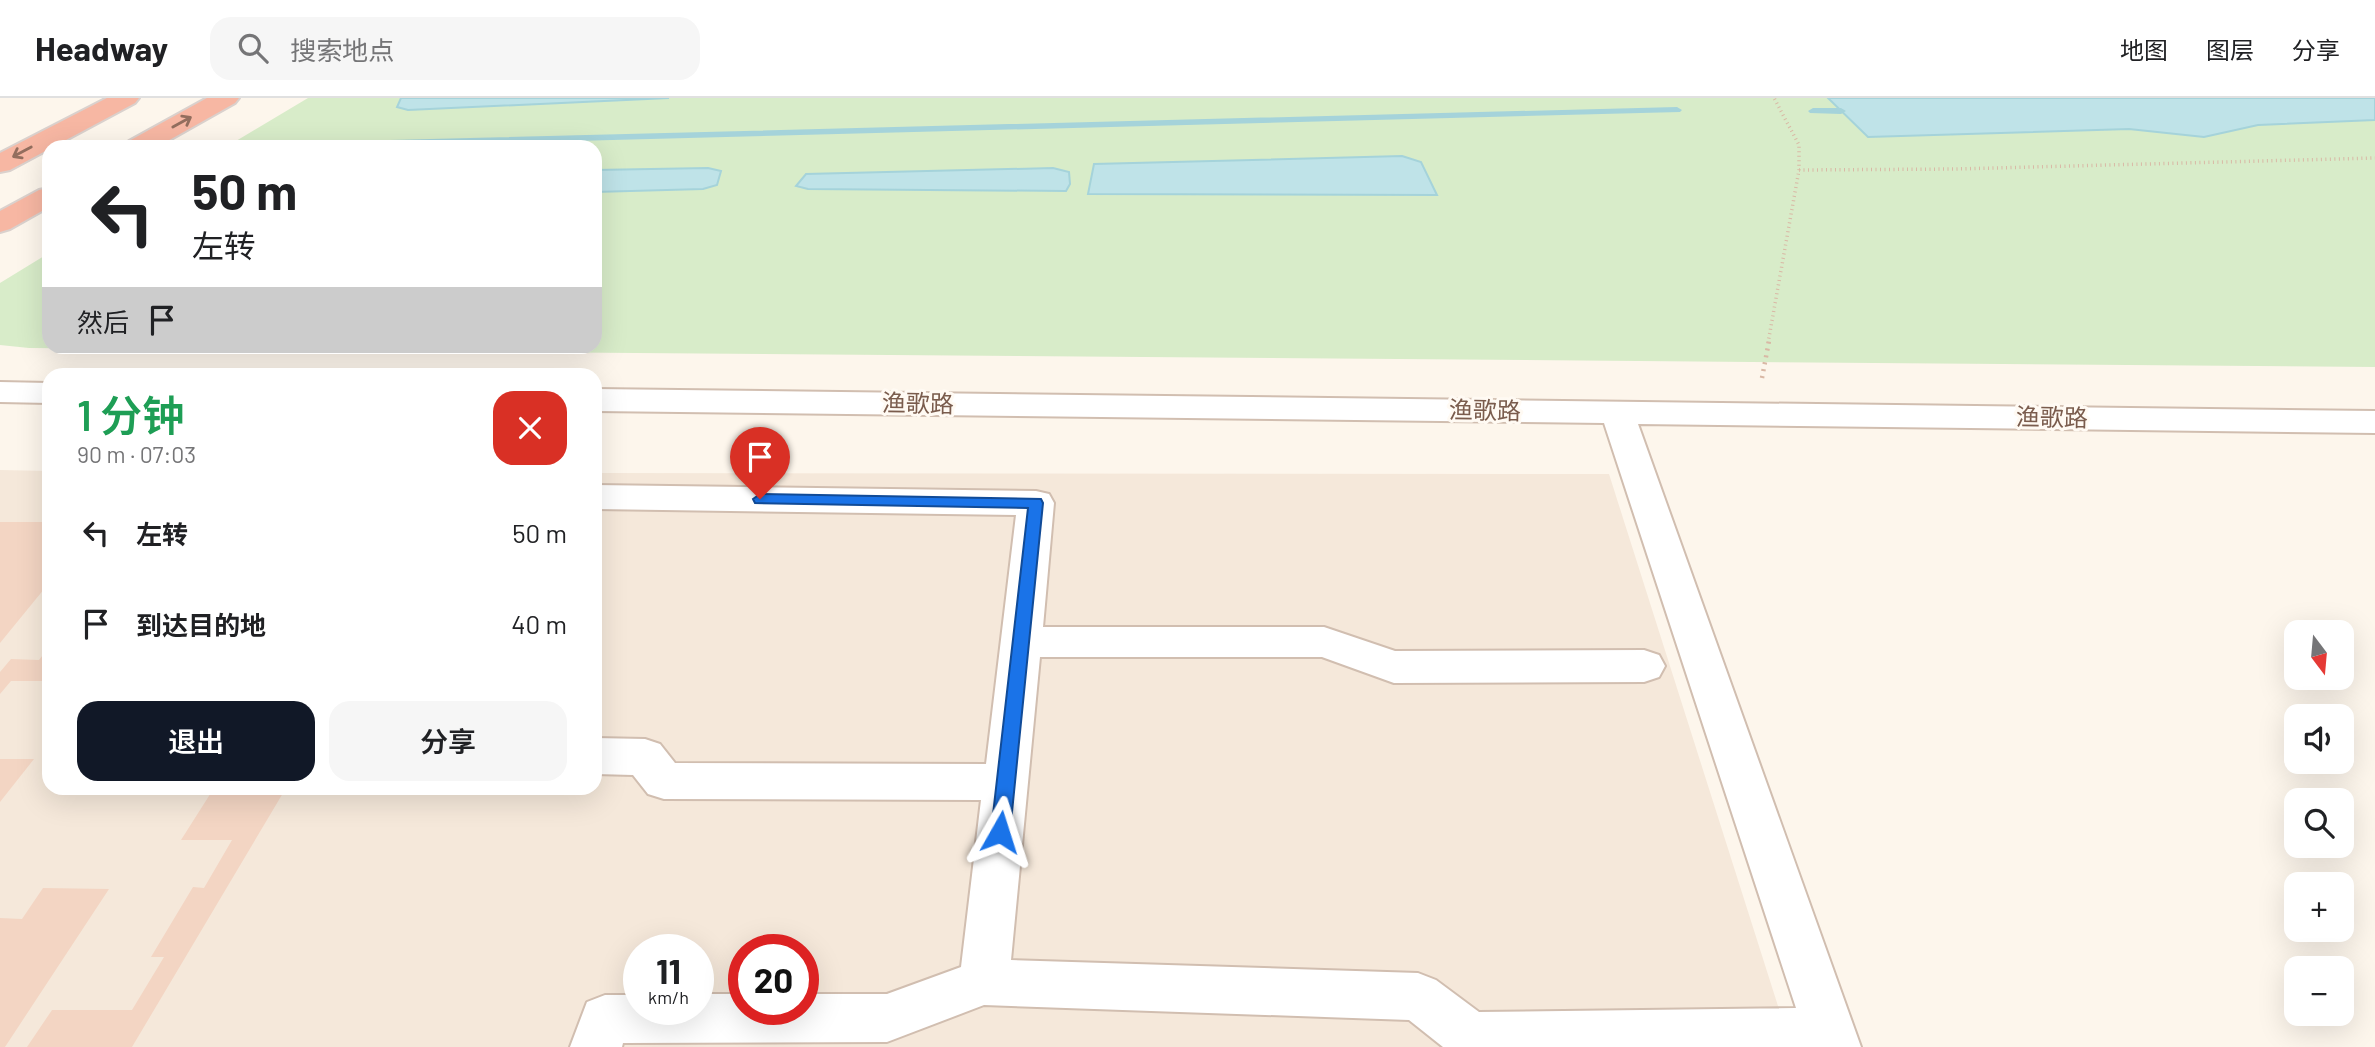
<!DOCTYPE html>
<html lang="zh">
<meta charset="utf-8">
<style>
body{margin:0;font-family:Barlow,"Noto Sans SC",sans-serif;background:#f6f6f6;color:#202124;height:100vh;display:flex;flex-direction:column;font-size:26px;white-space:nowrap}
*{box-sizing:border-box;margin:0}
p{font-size:23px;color:#757577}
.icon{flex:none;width:38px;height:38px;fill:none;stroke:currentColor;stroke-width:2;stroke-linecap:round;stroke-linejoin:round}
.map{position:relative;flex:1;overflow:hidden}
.panel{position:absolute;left:42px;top:270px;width:560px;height:427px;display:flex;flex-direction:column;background:#fff;border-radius:21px;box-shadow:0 7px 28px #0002}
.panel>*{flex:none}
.top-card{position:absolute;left:42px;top:42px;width:560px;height:214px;border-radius:21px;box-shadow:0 7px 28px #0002;background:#fff;color:#202124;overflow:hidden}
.needle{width:46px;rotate:164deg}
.fabs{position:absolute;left:2284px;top:522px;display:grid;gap:14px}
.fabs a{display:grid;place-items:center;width:70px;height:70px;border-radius:14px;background:#fff;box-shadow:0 7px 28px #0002;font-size:35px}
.speed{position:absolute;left:623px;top:836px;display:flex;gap:14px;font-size:35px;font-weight:700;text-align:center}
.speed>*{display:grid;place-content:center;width:91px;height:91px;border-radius:50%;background:#fff;box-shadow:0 7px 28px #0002;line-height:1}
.speed small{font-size:18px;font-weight:400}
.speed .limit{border:10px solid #d22;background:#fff;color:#111}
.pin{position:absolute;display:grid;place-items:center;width:60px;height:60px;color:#fff;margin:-72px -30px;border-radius:50% 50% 50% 0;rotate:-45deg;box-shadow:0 0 7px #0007}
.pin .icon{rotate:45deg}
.me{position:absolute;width:77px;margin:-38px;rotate:6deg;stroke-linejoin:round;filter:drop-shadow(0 0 5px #0008)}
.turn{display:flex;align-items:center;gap:24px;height:147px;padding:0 35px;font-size:32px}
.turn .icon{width:91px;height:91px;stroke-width:2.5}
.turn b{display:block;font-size:49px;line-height:60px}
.then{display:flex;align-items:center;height:66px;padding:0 35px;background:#0003;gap:14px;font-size:26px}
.round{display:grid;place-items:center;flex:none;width:74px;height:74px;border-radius:21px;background:#f6f6f6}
.headline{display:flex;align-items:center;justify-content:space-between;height:119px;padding:0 35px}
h1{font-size:42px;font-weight:600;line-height:52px;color:#1e9e55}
.cta{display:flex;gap:14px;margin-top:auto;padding:14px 35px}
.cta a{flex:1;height:80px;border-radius:21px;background:#111827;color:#fff;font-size:28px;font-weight:600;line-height:80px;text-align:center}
.cta a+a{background:#f6f6f6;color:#202124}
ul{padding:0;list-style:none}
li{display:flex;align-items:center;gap:21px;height:91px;padding:0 35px}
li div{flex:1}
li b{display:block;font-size:26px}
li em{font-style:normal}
header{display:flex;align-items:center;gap:42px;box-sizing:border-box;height:98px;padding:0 35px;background:#fff;border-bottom:2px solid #e0e0e0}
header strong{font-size:33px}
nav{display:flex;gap:38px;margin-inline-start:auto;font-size:24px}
.search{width:490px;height:63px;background:#f6f6f6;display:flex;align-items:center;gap:18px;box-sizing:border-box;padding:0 24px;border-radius:21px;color:#757577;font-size:26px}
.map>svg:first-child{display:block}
.residential{fill:#f5e8da;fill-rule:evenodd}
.green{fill:#d8ecc9}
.water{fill:#bfe3e8;stroke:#a5d3da;stroke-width:2}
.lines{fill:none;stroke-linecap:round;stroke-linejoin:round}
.stream{fill:#a5d3da;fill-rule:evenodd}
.building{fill:#f3d5c3}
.minor-casing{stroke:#d1beb0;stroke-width:4}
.highway-casing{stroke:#dad1cd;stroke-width:4}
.path-far1{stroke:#d9b8a5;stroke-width:3.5;stroke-dasharray:1 3.5;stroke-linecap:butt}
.path{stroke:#d9b8a5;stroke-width:4.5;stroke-dasharray:2 5;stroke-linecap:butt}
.minor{fill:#fff;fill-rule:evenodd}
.highway{fill:#f7b7a3;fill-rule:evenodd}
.oneway{stroke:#936e5e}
.route{fill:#1a73e8;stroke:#114b97;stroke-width:2}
.labels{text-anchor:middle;stroke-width:6;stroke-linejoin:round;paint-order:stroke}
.street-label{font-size:24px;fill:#7a5c4d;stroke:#fffaf3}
</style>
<header>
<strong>Headway</strong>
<div class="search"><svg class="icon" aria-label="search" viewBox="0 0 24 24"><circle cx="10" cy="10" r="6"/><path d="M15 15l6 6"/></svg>搜索地点</div>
<nav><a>地图</a><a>图层</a><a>分享</a></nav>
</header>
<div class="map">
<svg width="2375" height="949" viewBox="0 0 2375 949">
<rect width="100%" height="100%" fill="#fdf6ec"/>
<!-- residential -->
<path class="residential" d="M 0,372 L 49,373 L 49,690 L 595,690 L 595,375 L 1609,376 L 1791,949 L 0,949 ZM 639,852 L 698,852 L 698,912 L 639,912 ZM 744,852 L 803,852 L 803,912 L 744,912 Z"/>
<!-- green -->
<path class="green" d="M 308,0 L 2375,0 L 2375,269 L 29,250 L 0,247 L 0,185 L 49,155 L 49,248 L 595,248 L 595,49 L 226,49 Z"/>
<!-- water -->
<path class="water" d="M 401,0 L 669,0 L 408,12 L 397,9 Z
M 1828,0 L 2375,0 L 2375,22 L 2258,27 L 2204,39 L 2129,31 L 1868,39 Z
M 1402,58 L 1421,64 L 1437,97 L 1088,96 L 1094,66 Z
M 708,70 L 721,73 L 717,87 L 703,91 L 595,94 L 595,72 Z
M 1053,70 L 1069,74 L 1070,86 L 1066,93 L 808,91 L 796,88 L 806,76 Z"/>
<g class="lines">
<!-- stream -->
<path class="stream" d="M 1677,9 L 1682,12 L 1680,14 L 345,49 L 266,48 L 271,45 Z
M 1813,10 L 1841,10 L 1846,13 L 1841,16 L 1810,15 L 1808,13 Z"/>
</g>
<!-- building -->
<path class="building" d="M 0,424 L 49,424 L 49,485 L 0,545 Z
M 49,549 L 49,578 L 45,583 L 11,583 L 0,596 L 0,574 L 11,561 L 39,562 Z
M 0,661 L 34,661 L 0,704 Z
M 214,690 L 286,690 L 132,949 L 27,949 L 52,912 L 132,912 L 164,859 L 151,859 L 193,789 L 204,790 L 232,742 L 181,742 Z
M 43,790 L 109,791 L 5,949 L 0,949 L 0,820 L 22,821 Z"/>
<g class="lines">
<!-- minor casing -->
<g class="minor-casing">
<path id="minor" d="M 0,284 L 49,285 L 49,305 L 0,304 Z
M 595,291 L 2375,313 L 2375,335 L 1638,326 L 1861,949 L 1443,949 L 1409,922 L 984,907 L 887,944 L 623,945 L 622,949 L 570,949 L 587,904 L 605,897 L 639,897 L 639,912 L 698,912 L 698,896 L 744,896 L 744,912 L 803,912 L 803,896 L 887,896 L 961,869 L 981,702 L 664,701 L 648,696 L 633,677 L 595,676 L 595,640 L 645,641 L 660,646 L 675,665 L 986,666 L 1016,417 L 595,411 L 595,387 L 1036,393 L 1049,396 L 1054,405 L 1043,529 L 1324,529 L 1395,553 L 1644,552 L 1659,557 L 1665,568 L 1659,579 L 1644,584 L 1394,585 L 1322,559 L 1040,559 L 1011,862 L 1418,875 L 1436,882 L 1479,914 L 1796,910 L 1604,325 L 595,313 Z"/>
</g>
<!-- highway casing -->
<g class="highway-casing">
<path id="highway" d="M 107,0 L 139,0 L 135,5 L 10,72 L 0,74 L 0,55 Z
M 207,0 L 239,0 L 235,5 L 157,49 L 125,49 L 129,43 Z
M 49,90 L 49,109 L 10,131 L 0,134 L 0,113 L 39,92 Z"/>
</g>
<!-- path-far1 -->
<path class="path-far1" d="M 1799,72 L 1956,71 L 2375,60
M 1768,245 L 1799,72 L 1799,47 L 1774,0"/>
<!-- path -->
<path class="path" d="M 1762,280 L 1769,243"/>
<!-- minor -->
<use href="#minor" class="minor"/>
<!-- highway -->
<use href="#highway" class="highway"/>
</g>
<!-- one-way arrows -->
<defs><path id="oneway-shaft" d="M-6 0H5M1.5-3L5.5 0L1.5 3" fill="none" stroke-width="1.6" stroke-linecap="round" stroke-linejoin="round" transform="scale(1.75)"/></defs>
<g class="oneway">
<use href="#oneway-shaft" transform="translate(182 24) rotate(-29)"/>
<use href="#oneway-shaft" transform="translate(22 54) rotate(152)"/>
</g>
<!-- route -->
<path class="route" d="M 760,396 L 1041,401 L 1043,405 L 1010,734 L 1007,739 L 1000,742 L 994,739 L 991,734 L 1028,410 L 755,405 L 753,401 Z"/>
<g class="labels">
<!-- street labels -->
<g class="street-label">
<text transform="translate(918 306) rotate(1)" y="8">渔歌路</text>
<text transform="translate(1485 313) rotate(1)" y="8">渔歌路</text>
<text transform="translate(2052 320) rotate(1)" y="8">渔歌路</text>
</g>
</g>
</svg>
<div class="fabs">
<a><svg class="needle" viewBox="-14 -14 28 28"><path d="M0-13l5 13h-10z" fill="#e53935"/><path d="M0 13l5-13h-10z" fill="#757577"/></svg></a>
<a><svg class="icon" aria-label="sound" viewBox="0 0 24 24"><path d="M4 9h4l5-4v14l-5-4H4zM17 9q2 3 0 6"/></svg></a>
<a><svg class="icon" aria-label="search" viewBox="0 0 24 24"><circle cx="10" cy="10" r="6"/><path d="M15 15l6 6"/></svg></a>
<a>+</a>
<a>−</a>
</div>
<div class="speed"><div>11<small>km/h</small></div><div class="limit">20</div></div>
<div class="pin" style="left:760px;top:401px;background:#d93025"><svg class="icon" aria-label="arrive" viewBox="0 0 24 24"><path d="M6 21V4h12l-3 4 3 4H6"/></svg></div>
<svg class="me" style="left:1000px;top:734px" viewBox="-20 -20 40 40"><path d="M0-17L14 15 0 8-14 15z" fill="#1a73e8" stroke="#fff" stroke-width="4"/></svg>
<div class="top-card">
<div class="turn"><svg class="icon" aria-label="left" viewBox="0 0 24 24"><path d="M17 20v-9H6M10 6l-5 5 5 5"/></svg><div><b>50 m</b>左转</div></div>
<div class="then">然后<svg class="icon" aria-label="arrive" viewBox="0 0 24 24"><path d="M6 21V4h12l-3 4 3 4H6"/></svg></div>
</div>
<section class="panel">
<div class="headline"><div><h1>1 分钟</h1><p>90 m · 07:03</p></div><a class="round" style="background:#d93025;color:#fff"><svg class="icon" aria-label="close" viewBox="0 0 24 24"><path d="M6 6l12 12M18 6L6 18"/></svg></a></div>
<ul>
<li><svg class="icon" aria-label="left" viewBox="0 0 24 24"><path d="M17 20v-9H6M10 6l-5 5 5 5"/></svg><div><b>左转</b></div><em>50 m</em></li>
<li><svg class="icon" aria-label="arrive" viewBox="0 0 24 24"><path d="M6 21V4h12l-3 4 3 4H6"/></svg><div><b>到达目的地</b></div><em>40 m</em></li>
</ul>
<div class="cta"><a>退出</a><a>分享</a></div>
</section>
</div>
